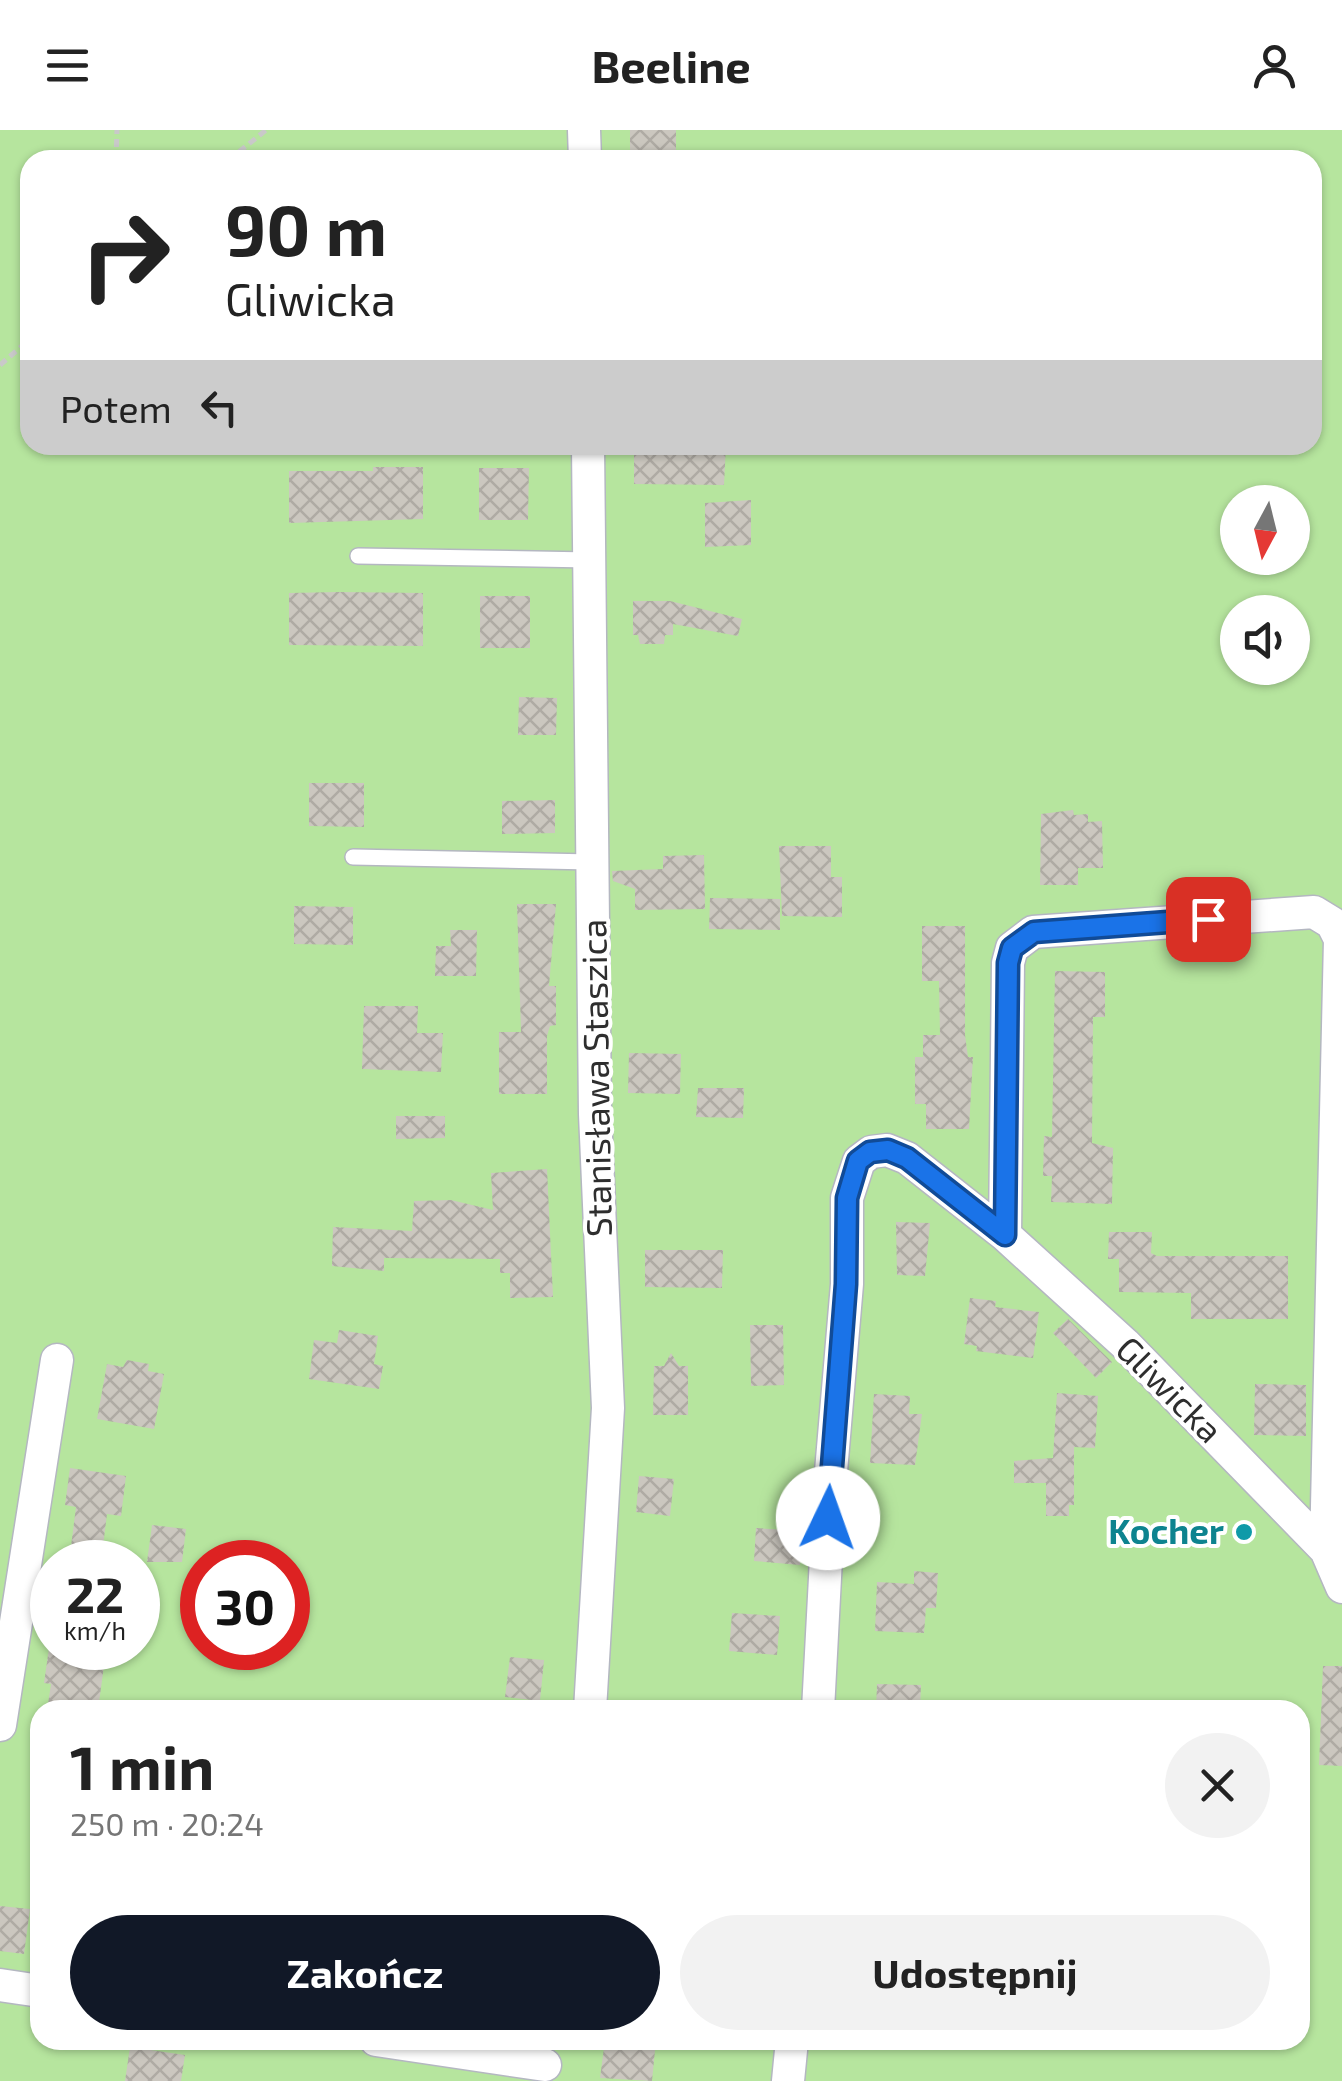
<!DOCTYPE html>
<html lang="pl">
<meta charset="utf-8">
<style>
body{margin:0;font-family:"Exo 2",sans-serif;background:#f2f2f2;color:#222;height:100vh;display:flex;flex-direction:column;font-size:38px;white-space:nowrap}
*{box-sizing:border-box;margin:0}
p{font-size:32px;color:#767676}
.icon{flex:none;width:55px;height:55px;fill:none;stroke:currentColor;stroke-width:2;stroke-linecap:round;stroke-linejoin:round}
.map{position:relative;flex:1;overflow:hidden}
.drawer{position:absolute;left:30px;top:1570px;width:1280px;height:350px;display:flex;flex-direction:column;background:#fff;border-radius:30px;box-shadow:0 2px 8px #0004}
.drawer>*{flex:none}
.banner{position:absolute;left:20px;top:20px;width:1302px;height:305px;border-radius:30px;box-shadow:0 2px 8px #0004;background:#fff;color:#222;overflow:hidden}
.needle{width:65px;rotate:187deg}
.fabs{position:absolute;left:1220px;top:355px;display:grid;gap:20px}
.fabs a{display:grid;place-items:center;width:90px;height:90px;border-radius:50%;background:#fff;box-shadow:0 2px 8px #0004;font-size:50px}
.speed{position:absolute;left:30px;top:1410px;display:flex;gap:20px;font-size:50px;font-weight:700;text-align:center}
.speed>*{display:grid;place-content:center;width:130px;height:130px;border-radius:50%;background:#fff;box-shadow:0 2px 8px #0004;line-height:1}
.speed small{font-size:25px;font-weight:400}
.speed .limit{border:15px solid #d22;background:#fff;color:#111}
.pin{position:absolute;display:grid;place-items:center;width:85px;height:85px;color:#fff;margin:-42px;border-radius:20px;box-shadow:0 5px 15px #0006}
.me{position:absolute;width:110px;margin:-55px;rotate:3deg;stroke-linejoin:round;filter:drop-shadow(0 0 8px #0008)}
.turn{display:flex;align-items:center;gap:35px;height:210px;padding:0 40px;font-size:45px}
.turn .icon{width:130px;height:130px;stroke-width:2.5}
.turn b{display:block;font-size:70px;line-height:85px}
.then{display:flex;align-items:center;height:95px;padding:0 40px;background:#0003;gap:20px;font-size:38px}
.round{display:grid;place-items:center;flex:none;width:105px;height:105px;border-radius:52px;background:#f2f2f2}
.headline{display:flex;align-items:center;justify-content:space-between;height:170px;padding:0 40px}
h1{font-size:60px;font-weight:700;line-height:75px}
.button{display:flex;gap:20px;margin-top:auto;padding:20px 40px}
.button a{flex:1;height:115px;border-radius:60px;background:#111827;color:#fff;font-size:40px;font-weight:700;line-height:115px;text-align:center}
.button a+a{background:#f2f2f2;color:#222}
header{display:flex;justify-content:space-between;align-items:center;height:130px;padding:0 40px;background:#fff;font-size:45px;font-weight:700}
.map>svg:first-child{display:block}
.green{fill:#b6e59e;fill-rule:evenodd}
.building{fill:url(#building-cross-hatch)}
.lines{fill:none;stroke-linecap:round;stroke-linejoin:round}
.service-casing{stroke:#b4b7c1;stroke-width:18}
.minor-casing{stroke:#b4b7c1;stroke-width:35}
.path{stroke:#c9c9c9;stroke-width:5;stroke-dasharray:8 5;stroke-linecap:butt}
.service{stroke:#fff;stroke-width:15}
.minor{stroke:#fff;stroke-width:32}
.route-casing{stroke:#114b97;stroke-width:25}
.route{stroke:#1a73e8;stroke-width:18}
.culture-dot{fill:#0f9aa8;stroke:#fff;stroke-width:4}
.labels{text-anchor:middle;stroke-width:8;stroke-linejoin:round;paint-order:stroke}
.street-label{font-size:35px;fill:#2e2e2e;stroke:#fff}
.culture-label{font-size:35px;font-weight:bold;fill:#0d838f;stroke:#fff;text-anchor:end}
</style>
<header><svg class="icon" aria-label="menu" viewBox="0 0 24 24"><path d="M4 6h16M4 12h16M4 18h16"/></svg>Beeline<svg class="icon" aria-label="person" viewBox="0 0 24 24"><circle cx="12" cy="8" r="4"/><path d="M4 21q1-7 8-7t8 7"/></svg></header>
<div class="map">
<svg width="1342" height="1951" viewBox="0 0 1342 1951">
<defs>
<pattern id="building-cross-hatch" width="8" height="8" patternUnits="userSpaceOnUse" patternTransform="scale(2.5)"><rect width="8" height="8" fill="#cbc7bf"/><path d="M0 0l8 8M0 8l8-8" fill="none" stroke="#afaba4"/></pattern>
</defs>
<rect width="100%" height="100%" fill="#efe9e1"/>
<!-- green -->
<path class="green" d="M 0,0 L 1342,0 L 1342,1951 L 0,1951 ZM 30,30 L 1312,30 L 1312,315 L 30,315 ZM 1238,372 L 1292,372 L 1292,428 L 1238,428 ZM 1238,482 L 1292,482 L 1292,538 L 1238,538 ZM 52,1432 L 138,1432 L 138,1518 L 52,1518 ZM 202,1432 L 288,1432 L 288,1518 L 202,1518 ZM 40,1580 L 1300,1580 L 1300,1910 L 40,1910 Z"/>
<!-- building -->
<path class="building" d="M 630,0 L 676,0 L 676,30 L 630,30 Z
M 634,315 L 726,315 L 724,355 L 634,354 Z
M 373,337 L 423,337 L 423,389 L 289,393 L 289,341 L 373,341 Z
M 479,338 L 529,338 L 528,390 L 479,390 Z
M 751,370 L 751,415 L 705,417 L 705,373 Z
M 339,462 L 423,463 L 423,516 L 289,515 L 289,463 Z
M 480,466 L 530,466 L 530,518 L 480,518 Z
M 633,471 L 670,471 L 742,489 L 738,506 L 673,494 L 673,505 L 665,505 L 664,514 L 640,514 L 638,505 L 633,505 Z
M 519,567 L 557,568 L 556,605 L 518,605 Z
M 309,653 L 364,653 L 364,697 L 309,696 Z
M 555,670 L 555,703 L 502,704 L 502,671 Z
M 1073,680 L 1074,685 L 1088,684 L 1088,692 L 1102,691 L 1103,738 L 1078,738 L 1078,755 L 1040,755 L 1041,684 Z
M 779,716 L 831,716 L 831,747 L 842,747 L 842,787 L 782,786 Z
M 704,725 L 705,779 L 635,780 L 635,759 L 613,751 L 612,741 L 663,739 L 663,726 Z
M 710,768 L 780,769 L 780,800 L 709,799 Z
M 517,774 L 556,774 L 549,856 L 556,856 L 556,895 L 550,896 L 547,906 L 547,964 L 499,964 L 499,902 L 521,902 Z
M 294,776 L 353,777 L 353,815 L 294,814 Z
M 922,796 L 965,796 L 965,905 L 968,927 L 973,927 L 969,999 L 926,999 L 926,974 L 915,974 L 915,927 L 923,927 L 923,905 L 940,905 L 939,851 L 922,851 Z
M 450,800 L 477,800 L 476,846 L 435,846 L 436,816 L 451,816 Z
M 1055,841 L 1105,842 L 1105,887 L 1093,887 L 1092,1013 L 1113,1018 L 1112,1074 L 1051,1072 L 1052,1046 L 1043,1046 L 1044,1006 L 1052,1007 Z
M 364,876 L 418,876 L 417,903 L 443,903 L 441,942 L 362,939 Z
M 629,923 L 681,924 L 680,964 L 628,963 Z
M 698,958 L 744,958 L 743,988 L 696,987 Z
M 396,986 L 445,986 L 445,1008 L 396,1009 Z
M 547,1039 L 553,1167 L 510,1168 L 510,1143 L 500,1143 L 500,1129 L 384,1128 L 384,1141 L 332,1136 L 333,1097 L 412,1101 L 414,1071 L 451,1070 L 493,1080 L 491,1043 Z
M 896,1092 L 930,1093 L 925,1146 L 897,1145 Z
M 1109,1102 L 1152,1102 L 1151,1123 L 1157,1126 L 1288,1126 L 1288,1189 L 1191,1189 L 1191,1163 L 1119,1162 L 1119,1129 L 1108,1129 Z
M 645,1120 L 723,1120 L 722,1158 L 645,1157 Z
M 970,1168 L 996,1171 L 995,1177 L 1039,1182 L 1033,1228 L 976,1221 L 977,1216 L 964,1214 Z
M 1068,1189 L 1112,1232 L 1096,1248 L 1053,1203 Z
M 750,1195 L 783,1195 L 784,1255 L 751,1256 Z
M 339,1200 L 378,1206 L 374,1234 L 383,1236 L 379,1259 L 309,1249 L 314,1210 L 337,1213 Z
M 671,1223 L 679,1236 L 688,1236 L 688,1285 L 653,1285 L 654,1236 L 664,1236 Z
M 127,1230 L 149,1234 L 148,1241 L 164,1244 L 154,1299 L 97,1289 L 107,1234 L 123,1237 Z
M 1255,1254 L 1306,1255 L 1306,1306 L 1254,1305 Z
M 1057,1263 L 1098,1266 L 1095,1318 L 1074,1317 L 1074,1375 L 1069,1375 L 1069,1386 L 1046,1386 L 1046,1353 L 1014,1353 L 1014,1331 L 1053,1328 Z
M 874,1264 L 910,1266 L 909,1284 L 922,1284 L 915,1335 L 870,1333 Z
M 70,1338 L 126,1346 L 121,1386 L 107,1384 L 101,1432 L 69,1432 L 76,1377 L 65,1375 Z
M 639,1346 L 674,1349 L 670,1386 L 636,1382 Z
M 152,1395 L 186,1399 L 182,1432 L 147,1432 Z
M 756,1398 L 802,1401 L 800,1435 L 754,1431 Z
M 914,1441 L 938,1443 L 936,1478 L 926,1478 L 924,1503 L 875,1501 L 877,1452 L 914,1454 Z
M 732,1483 L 780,1486 L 777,1525 L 729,1521 Z
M 49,1518 L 106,1521 L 98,1580 L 48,1574 L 51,1554 L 44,1553 Z
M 510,1527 L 544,1530 L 540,1571 L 505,1567 Z
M 1323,1536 L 1342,1536 L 1342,1636 L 1319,1635 Z
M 877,1554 L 921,1555 L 920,1580 L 876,1580 Z
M 0,1776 L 30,1779 L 24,1824 L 0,1821 Z
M 605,1910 L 656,1910 L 652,1951 L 600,1948 Z
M 130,1917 L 185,1925 L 181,1951 L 125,1951 Z"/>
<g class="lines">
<!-- service casing -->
<g class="service-casing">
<path id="service" d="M 358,426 L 590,430
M 353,727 L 592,732"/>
</g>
<!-- minor casing -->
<g class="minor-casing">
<path id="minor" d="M 584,0 L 585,30
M 588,315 L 595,984 L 608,1278 L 590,1580
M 1005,1105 L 1008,833 L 1012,818 L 1033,802 L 1314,782 L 1332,793 L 1340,809 L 1326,1420
M 818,1580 L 830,1353 L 847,1154 L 847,1068 L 859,1031 L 871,1022 L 887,1020 L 907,1028 L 1005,1105 L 1125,1214 L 1326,1420 L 1342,1457
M 0,1595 L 57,1230
M 0,1855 L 40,1861
M 376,1910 L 545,1935
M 788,1951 L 792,1910"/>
</g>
<!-- path -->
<path class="path" d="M 116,30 L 117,0
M 229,30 L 266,0
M 0,235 L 30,209"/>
<!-- service -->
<use href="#service" class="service"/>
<!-- minor -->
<use href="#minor" class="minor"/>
</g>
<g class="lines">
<!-- route casing -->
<g class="route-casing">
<path id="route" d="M 828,1388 L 846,1154 L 847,1068 L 858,1031 L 870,1022 L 888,1020 L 907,1028 L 1005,1105 L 1008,833 L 1012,818 L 1034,802 L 1208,789"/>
</g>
<!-- route -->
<use href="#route" class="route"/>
</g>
<!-- markers -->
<circle class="culture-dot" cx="1244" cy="1402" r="10"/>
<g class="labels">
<!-- street labels -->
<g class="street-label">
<text transform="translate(597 948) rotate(-91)" y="12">Stanisława Staszica</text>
<text transform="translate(1169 1260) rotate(45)" y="12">Gliwicka</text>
</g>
<!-- culture labels -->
<g class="culture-label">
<text x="1224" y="1414">Kocher</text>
</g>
</g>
</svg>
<div class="fabs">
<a><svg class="needle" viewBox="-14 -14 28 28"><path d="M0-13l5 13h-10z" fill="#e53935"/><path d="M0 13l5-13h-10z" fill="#767676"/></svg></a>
<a><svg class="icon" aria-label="sound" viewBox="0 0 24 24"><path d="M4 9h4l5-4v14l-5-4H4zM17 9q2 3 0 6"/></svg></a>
</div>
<div class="speed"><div>22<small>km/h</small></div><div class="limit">30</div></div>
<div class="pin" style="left:1208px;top:789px;background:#d93025"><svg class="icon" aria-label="arrive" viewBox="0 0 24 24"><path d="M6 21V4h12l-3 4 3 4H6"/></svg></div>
<svg class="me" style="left:828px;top:1388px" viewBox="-20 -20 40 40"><circle r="19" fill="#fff"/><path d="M0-13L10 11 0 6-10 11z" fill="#1a73e8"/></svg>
<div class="banner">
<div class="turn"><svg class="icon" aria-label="right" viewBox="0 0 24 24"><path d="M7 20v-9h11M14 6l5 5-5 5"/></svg><div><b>90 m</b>Gliwicka</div></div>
<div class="then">Potem<svg class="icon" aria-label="left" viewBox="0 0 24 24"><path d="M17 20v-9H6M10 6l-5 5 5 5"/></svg></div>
</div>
<section class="drawer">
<div class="headline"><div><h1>1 min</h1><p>250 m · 20:24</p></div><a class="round"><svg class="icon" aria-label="close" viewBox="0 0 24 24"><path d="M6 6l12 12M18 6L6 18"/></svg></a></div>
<div class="button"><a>Zakończ</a><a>Udostępnij</a></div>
</section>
</div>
